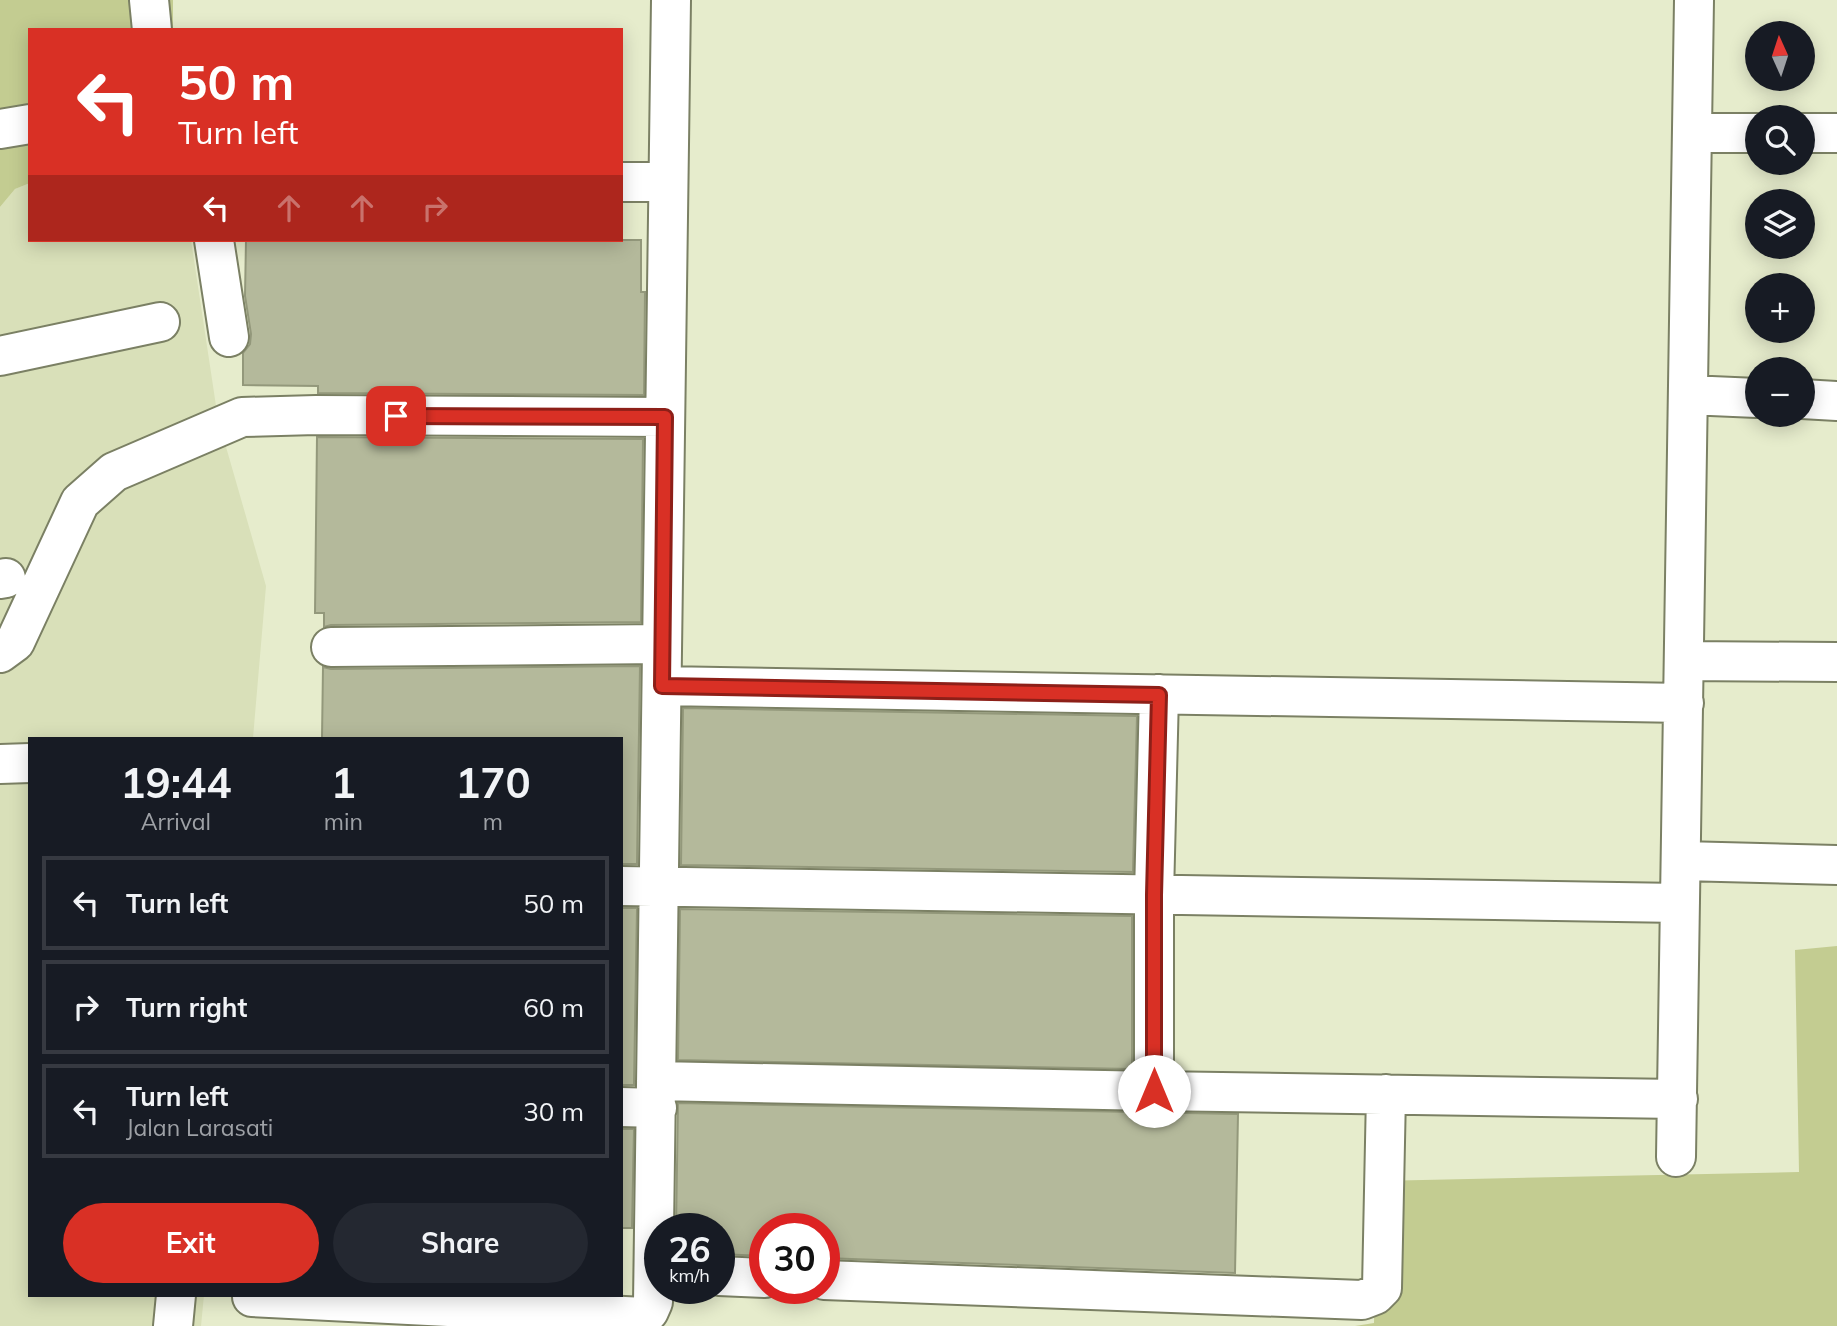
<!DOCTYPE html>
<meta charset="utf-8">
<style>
body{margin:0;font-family:Mulish,sans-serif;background:#242831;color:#f1f3f6;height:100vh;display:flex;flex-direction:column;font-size:26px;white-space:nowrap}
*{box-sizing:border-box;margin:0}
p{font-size:23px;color:#9ea1a6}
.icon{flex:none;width:38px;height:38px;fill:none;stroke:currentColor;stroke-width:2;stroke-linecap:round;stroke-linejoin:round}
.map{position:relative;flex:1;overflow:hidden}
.sheet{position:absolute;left:28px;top:737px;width:595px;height:560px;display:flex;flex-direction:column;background:#171b24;border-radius:0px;box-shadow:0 4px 18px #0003}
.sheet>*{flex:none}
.hud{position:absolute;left:28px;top:28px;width:595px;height:214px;border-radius:0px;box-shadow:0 4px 18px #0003;background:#d93025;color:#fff;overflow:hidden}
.needle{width:46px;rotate:357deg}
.buttons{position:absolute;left:1745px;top:21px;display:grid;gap:14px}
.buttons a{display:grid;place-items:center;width:70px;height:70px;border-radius:50%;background:#171b24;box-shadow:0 4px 18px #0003;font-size:35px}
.speed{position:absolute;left:644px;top:1213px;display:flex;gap:14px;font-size:35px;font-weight:700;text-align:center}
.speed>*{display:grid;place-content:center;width:91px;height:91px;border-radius:50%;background:#171b24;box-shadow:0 4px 18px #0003;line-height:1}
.speed small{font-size:18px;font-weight:400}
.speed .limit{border:10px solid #d22;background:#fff;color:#111}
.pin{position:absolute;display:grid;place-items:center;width:60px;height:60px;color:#fff;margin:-30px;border-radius:14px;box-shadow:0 4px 10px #0006}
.me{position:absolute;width:77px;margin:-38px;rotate:0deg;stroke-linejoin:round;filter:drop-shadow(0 0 5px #0008)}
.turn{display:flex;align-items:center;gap:24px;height:147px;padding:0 35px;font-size:32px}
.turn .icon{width:91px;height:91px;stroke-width:2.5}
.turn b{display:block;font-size:49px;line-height:60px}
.lanes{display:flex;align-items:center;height:66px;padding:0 35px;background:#0003;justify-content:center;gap:35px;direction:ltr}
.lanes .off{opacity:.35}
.eta{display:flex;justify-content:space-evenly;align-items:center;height:119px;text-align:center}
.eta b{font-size:42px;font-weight:700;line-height:49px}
.cta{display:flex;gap:14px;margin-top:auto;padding:14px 35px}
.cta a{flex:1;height:80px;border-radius:42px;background:#d93025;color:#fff;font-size:28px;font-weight:700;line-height:80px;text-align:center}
.cta a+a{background:#242831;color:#f1f3f6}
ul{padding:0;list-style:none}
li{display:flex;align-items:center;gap:21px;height:94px;margin:0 14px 10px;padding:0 21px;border:4px solid #363941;border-radius:0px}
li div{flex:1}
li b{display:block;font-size:26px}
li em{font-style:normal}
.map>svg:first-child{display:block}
.built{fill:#d9e0b9}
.green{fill:#c3cc91}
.building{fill:#b4b99b;stroke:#93987b;stroke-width:2}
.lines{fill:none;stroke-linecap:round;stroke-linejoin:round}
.minor-casing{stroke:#7b8064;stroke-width:42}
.minor{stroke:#fff;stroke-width:38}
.route-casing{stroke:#8d1f18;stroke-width:18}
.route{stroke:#d93025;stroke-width:12}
</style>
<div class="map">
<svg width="1837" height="1326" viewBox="0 0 1837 1326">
<rect width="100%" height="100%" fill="#e6eccc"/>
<!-- built -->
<path class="built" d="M 30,183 L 30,240 L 191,240 L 218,419 L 266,586 L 253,738 L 30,738 L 30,1295 L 204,1295 L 201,1326 L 0,1326 L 0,207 L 15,189 Z"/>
<!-- green -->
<path class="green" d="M 0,0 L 173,0 L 173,30 L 30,30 L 30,183 L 15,189 L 0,207 Z
M 1837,946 L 1837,1326 L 1355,1326 L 1374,1323 L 1377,1181 L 1799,1172 L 1795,950 Z"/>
<!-- building -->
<path class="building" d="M 246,240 L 641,240 L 641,292 L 645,292 L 644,395 L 318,393 L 318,386 L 243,385 L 243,353 L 250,344 L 251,334 L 245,296 Z
M 317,437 L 643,439 L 641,622 L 331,625 L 324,627 L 324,613 L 315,613 Z
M 640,666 L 637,864 L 621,864 L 621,738 L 322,738 L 323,667 L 331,669 Z
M 683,708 L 1137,716 L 1133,872 L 681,865 Z
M 621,908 L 637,908 L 634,1085 L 621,1085 Z
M 680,909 L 1132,916 L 1132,1069 L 678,1060 Z
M 678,1103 L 1238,1114 L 1235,1273 L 824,1258 L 824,1228 L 765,1228 L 765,1256 L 719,1254 L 719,1228 L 676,1228 Z
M 621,1129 L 634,1129 L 632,1228 L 621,1228 Z"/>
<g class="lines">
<!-- minor casing -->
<g class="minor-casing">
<path id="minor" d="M 149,0 L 152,30
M 0,129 L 30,124
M 1692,133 L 1757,133
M 1802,133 L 1837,133
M 621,182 L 668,182
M 214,240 L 229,337
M 0,356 L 160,322
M 1688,395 L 1757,398
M 1802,399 L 1837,401
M 0,579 L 6,578
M 331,647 L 662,644
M 0,653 L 15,642 L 80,502 L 114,472 L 242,417 L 316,415 L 665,417
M 1684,661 L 1837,662
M 662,686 L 1684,703
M 0,764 L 30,763
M 1682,861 L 1837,865
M 621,886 L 1680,903
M 656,1081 L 1154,1091 L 1678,1099
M 1154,1091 L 1154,895 L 1159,694
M 621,1107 L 657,1108
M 1676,1157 L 1694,0
M 719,1276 L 765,1278
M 824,1280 L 1362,1300 L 1375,1295 L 1382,1288 L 1386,1094
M 252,1297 L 644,1317 L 649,1311 L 653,1302 L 671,0
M 173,1326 L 176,1295"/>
</g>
<!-- minor -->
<use href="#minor" class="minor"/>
</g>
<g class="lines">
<!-- route casing -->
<g class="route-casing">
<path id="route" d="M 396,416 L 665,417 L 662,686 L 1159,695 L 1154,895 L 1154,1091"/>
</g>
<!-- route -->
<use href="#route" class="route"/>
</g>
</svg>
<div class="buttons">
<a><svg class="needle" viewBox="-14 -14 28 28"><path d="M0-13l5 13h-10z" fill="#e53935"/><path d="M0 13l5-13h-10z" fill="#9ea1a6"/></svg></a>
<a><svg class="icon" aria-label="search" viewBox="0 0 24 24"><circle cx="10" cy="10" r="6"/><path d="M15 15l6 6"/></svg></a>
<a><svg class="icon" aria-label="layers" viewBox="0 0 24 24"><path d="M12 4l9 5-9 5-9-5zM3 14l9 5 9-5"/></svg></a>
<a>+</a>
<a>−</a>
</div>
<div class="speed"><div>26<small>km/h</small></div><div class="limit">30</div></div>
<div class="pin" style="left:396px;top:416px;background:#d93025"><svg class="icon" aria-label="arrive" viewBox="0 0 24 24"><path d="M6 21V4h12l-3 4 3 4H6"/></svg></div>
<svg class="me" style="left:1154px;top:1091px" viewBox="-20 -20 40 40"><circle r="19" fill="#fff"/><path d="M0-13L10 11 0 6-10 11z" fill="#d93025"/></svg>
<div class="hud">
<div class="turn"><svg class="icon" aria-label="left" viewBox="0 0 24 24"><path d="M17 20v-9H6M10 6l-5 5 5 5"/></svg><div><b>50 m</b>Turn left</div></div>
<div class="lanes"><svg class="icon" aria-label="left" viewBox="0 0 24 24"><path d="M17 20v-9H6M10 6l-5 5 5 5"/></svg><svg class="icon off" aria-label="ahead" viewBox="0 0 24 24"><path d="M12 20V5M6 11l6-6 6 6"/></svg><svg class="icon off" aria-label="ahead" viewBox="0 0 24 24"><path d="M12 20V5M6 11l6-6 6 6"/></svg><svg class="icon off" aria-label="right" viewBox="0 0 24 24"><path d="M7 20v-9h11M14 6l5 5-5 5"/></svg></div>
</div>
<section class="sheet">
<div class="eta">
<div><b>19:44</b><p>Arrival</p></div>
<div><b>1</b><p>min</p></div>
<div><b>170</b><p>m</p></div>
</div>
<ul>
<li><svg class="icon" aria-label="left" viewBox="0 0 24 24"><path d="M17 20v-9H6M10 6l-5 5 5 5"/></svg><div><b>Turn left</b></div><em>50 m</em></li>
<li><svg class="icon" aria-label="right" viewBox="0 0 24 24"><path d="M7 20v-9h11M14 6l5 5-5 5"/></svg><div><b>Turn right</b></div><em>60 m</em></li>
<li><svg class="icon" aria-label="left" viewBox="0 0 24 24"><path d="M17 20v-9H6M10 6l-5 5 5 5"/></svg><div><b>Turn left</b><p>Jalan Larasati</p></div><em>30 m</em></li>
</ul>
<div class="cta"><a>Exit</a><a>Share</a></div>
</section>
</div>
